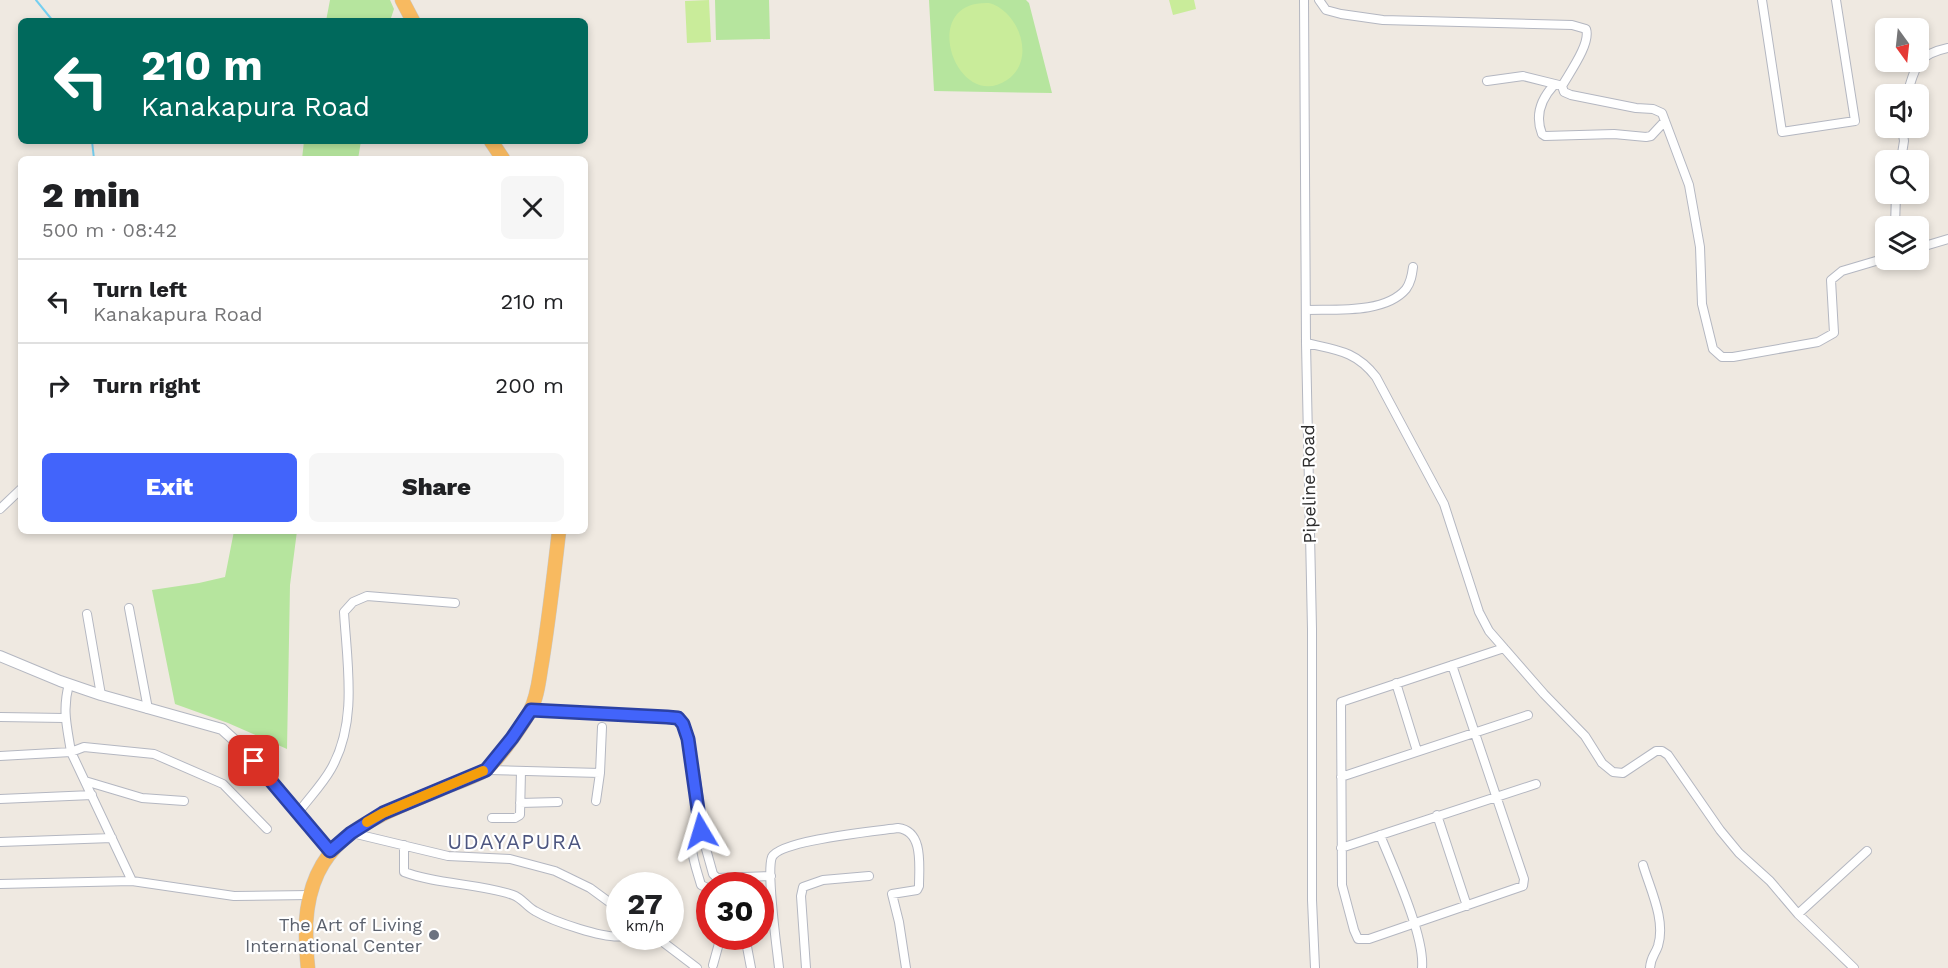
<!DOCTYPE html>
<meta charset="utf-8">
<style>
body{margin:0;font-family:"Work Sans",sans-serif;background:#f6f6f6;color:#202124;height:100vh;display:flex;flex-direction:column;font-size:22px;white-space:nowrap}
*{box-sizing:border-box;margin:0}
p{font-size:20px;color:#757577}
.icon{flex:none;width:33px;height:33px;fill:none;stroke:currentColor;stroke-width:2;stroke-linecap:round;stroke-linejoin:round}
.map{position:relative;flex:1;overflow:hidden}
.details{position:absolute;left:18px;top:156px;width:570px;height:378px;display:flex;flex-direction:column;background:#fff;border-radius:9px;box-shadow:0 3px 9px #0003}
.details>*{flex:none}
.guide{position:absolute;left:18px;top:18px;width:570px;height:126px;border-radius:9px;box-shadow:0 3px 9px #0003;background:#00695c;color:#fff;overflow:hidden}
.needle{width:39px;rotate:165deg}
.controls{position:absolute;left:1875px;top:18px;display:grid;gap:12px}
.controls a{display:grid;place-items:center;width:54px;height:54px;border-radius:9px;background:#fff;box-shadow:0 3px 9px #0003;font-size:30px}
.speed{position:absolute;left:606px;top:872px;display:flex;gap:12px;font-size:30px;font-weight:700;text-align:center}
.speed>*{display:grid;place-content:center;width:78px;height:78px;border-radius:50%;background:#fff;box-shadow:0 3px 9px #0003;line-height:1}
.speed small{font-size:15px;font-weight:400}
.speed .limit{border:9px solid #d22;background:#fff;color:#111}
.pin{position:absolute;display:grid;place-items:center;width:51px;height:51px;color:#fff;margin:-26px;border-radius:12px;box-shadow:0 3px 9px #0006}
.me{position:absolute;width:66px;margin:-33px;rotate:353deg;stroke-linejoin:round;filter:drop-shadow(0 0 4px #0008)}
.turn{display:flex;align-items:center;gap:21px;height:126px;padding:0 24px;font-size:27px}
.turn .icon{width:78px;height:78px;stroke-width:2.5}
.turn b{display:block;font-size:42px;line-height:51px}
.round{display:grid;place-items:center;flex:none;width:63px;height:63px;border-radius:9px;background:#f6f6f6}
.headline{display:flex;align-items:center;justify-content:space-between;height:102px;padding:0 24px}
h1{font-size:36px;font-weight:800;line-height:45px}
.action{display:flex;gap:12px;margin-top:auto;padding:12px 24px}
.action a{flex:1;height:69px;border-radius:9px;background:#4264fb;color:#fff;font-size:24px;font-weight:800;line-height:69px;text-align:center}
.action a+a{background:#f6f6f6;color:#202124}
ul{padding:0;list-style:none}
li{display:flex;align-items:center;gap:18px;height:84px;padding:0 24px;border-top:2px solid #e0e0e0}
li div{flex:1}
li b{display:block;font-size:22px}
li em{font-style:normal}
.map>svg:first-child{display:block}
.green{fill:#b6e59e}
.pitch{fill:#c9ec9a}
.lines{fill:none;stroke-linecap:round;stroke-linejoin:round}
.stream{stroke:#75cff0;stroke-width:2}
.minor-casing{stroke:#b4b7c1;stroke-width:10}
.tertiary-casing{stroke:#b4b7c1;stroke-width:12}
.trunk-casing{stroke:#c9c9c9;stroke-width:15}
.minor{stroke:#fff;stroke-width:8}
.tertiary{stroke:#fff;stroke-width:10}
.trunk{stroke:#f8ba60;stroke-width:14}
.route-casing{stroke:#2b41a3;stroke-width:15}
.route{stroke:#4264fb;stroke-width:10}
.slow{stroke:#f59e0b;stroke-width:10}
.worship-dot{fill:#6b7280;stroke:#fff;stroke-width:2}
.labels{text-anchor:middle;stroke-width:4.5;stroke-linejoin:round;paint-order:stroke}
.street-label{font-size:18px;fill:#2e2e2e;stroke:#fff}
.worship-label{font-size:18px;fill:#5b616d;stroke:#fff;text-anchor:end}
.quarter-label{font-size:21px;letter-spacing:1.5px;fill:#4d5680;stroke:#fff}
</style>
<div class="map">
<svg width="1948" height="968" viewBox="0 0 1948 968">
<rect width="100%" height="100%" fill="#efe9e1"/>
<!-- green -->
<path class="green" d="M 330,0 L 390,0 L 394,9 L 390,21 L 326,21 Z
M 715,0 L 769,0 L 770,39 L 716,40 Z
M 929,0 L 1026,0 L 1029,3 L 1052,93 L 934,91 Z
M 304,141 L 361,141 L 358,159 L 302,159 Z
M 234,531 L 297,531 L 290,585 L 287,749 L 228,723 L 175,704 L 152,590 L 199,583 L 225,577 Z"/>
<!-- pitch -->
<path class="pitch" d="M 709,0 L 711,42 L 687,43 L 685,1 Z
M 1169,0 L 1194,0 L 1196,9 L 1173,15 Z
M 989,3 C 1019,11 1037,60 1007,80 C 957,114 916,0 989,3 Z"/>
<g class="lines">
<!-- stream -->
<path class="stream" d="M 36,0 L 53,21
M 92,141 L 94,159"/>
<!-- minor casing -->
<g class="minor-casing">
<path id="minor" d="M 1304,0 L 1306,343 L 1312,629 L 1312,900 L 1315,968
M 1319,0 L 1326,10 L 1341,14 L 1383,20 L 1572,25 L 1586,29 C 1591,43 1570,72 1562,86 L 1564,92 L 1571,95 L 1636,108 L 1653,109 L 1662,113 L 1689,185 L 1700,247 L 1702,304 L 1713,349 L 1722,357 L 1733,357 L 1818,342 L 1834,333 L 1831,280 L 1842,271 L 1886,258
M 1762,0 L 1782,132 L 1855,121 L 1836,0
M 1487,81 L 1523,76 L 1559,85
M 1554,85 C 1541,99 1535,116 1542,134 L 1545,136 L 1614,134 L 1646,137 L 1651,136 L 1665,121
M 1907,94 C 1916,66 1916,55 1948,48
M 1901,160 L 1904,141 L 1902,128
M 1895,226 L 1896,194
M 1918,248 L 1948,239
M 1306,310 C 1335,309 1385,314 1406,289 C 1411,282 1412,275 1413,267
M 1306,343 C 1337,350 1356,351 1376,377 L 1444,504 L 1479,612 L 1489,631 L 1544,694 L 1585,736 L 1602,763 L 1613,772 L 1623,773 L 1656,751 L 1662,751 L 1668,755 L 1720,830 L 1739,853 L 1770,881 L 1798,914 L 1854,968
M 0,509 L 21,489
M 129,608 L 148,709
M 87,614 L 101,695
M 1452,665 L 1524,879 L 1523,886 L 1369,939 L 1358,939 L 1354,930 L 1342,885 L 1341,702 L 1504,648
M 1396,683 L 1417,751
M 69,684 C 62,710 67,726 71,752 L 84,747 L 154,754 L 223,784 L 267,829
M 531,710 L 678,718 C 691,733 701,807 701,828 C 701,837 692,840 692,849 C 693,861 698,874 701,885 L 710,889
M 0,717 L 64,718
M 0,756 L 71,752 L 132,881 L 0,884
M 487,770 L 600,773
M 1341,777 L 1528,715
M 85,781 L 142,798 L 184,801
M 0,799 L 92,795
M 596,801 L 600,773 L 602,727
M 520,803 L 558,802
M 298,813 C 308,799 322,785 331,769 C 358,722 347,664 344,612 L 353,602 L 367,596 L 455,603
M 1437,815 L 1467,906
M 492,818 L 515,818 L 520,815 L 521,771
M 701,831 L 713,874 L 717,878 L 771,876
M 352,833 L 448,856 L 510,859 L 555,871 L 590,888 L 620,910
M 1380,835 C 1393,867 1425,936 1422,968
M 0,842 L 112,838
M 404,845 L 404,872 C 439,885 478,883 513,895 C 522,898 527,907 535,911 C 552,921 606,940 624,936
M 1341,848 L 1536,784
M 1643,865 C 1650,889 1666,920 1658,946 C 1655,955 1651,956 1650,968
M 132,881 L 234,896 L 310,895
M 1798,914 L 1867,851
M 655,936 L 697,968
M 745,936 L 751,968
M 713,965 L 721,936
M 779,968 C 777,948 766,872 772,857 C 780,840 877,831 898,828 C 924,831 919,866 919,886 L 917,890 L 892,894 L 899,922 L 906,968
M 806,968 L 801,896 L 803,887 L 823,880 L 869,876"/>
</g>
<!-- tertiary casing -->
<g class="tertiary-casing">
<path id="tertiary" d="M 0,656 L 60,681 L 101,695 L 222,729 L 242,747 L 330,851"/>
</g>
<!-- trunk casing -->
<g class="trunk-casing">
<path id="trunk" d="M 402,0 L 413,21
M 491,141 L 503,159
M 308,968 C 306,952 306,938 306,923 C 311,838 369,819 437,791 C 449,785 478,776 487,769 C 499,758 523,725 530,711 C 538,696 539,678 542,662 C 549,618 554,575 559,531"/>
</g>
<!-- minor -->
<use href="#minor" class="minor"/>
<!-- tertiary -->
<use href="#tertiary" class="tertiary"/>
<!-- trunk -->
<use href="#trunk" class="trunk"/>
</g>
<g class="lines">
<!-- route casing -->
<g class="route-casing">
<path id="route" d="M 254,761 L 330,851 L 351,833 L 383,813 L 486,770 L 512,738 L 531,710 L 667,717 L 678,718 L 683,724 L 688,739 L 701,831"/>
</g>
<!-- route -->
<use href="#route" class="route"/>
<!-- slow -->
<path class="slow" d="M 367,822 L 383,813 L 483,771"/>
</g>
<!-- markers -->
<circle class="worship-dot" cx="434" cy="935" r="6"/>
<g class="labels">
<!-- street labels -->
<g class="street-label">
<text transform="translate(1309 484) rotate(-91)" y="6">Pipeline Road</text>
</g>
<!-- worship labels -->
<g class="worship-label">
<text x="422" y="931">The Art of Living<tspan x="422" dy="21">International Center</tspan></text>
</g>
<!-- quarter labels -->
<g class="quarter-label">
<text x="515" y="849">UDAYAPURA</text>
</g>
</g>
</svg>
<div class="controls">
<a><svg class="needle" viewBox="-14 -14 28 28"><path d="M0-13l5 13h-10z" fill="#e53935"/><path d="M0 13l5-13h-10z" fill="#757577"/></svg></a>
<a><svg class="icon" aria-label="sound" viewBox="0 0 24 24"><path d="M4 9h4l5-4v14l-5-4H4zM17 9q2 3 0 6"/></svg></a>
<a><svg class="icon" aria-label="search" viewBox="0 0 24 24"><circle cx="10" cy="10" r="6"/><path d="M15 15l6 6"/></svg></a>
<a><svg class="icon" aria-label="layers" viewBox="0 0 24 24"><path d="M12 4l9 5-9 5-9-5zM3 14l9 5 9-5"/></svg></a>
</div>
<div class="speed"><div>27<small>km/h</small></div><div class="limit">30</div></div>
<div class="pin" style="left:254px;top:761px;background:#d93025"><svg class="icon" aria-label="arrive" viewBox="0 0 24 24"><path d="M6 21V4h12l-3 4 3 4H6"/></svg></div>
<svg class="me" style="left:701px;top:831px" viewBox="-20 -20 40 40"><path d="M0-17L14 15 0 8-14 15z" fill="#4264fb" stroke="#fff" stroke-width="4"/></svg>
<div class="guide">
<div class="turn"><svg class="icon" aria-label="left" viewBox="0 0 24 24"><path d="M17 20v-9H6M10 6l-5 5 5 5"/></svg><div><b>210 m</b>Kanakapura Road</div></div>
</div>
<section class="details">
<div class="headline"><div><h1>2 min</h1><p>500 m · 08:42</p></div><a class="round"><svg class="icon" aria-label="close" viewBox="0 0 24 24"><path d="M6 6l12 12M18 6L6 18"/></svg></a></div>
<ul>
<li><svg class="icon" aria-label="left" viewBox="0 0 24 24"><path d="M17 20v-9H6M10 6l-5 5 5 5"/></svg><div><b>Turn left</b><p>Kanakapura Road</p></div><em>210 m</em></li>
<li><svg class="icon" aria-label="right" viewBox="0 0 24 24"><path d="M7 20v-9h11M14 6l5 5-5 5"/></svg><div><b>Turn right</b></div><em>200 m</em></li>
</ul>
<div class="action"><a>Exit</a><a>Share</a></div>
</section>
</div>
